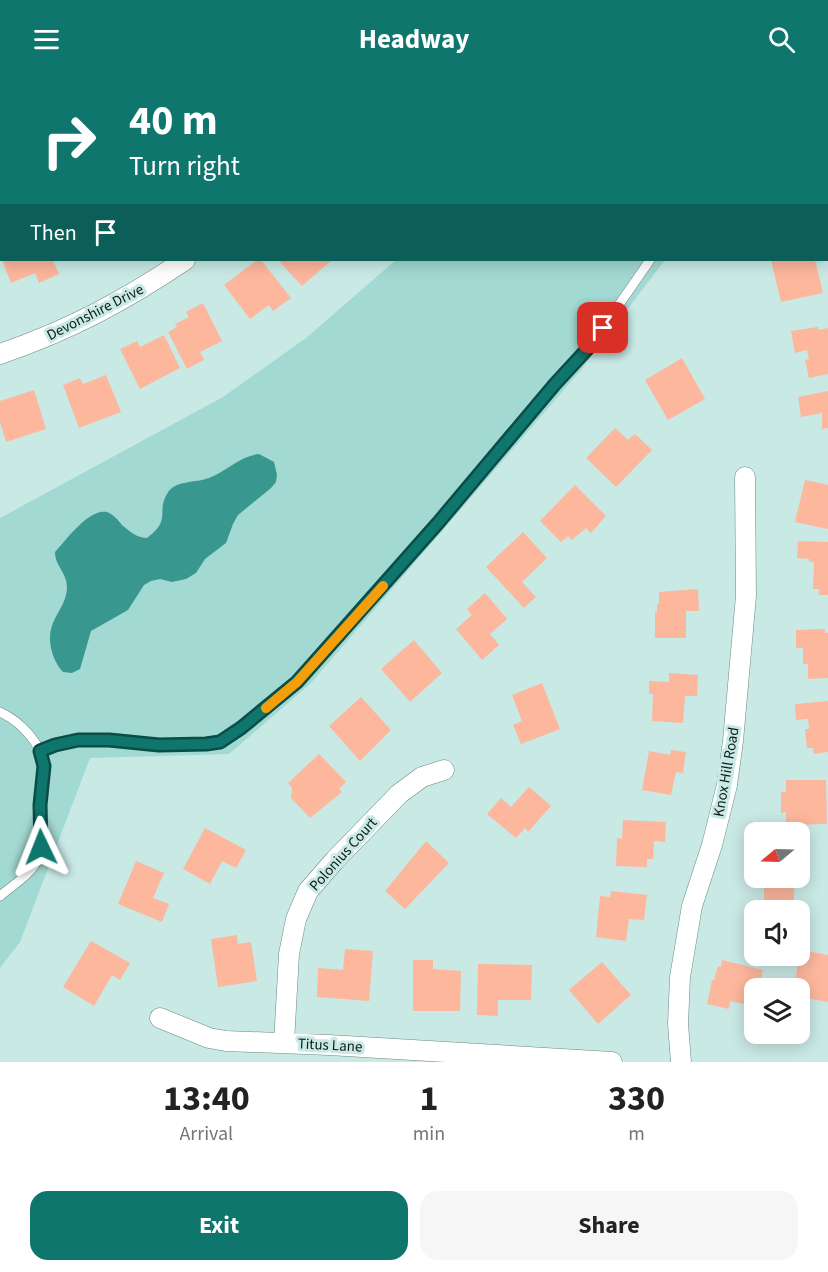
<!DOCTYPE html>
<style>
body{margin:0;font-family:"Source Sans 3",sans-serif;background:#f6f6f6;color:#222;height:100vh;display:flex;flex-direction:column;font-size:22px;white-space:nowrap}
*{box-sizing:border-box;margin:0}
p{font-size:20px;color:#767676}
.icon{flex:none;width:33px;height:33px;fill:none;stroke:currentColor;stroke-width:2;stroke-linecap:round;stroke-linejoin:round}
.map{position:relative;height:984px;overflow:hidden}
.side{display:flex;flex-direction:column;background:#fff;flex:1}
.side>*{flex:none}
.banner{position:absolute;left:0px;top:0px;width:828px;height:183px;box-shadow:0 3px 15px #0003;background:#0f766e;color:#fff;overflow:hidden}
.needle{width:39px;rotate:251deg}
.tools{position:absolute;left:744px;top:744px;display:grid;gap:12px}
.tools a{display:grid;place-items:center;width:66px;height:66px;border-radius:12px;background:#fff;box-shadow:0 3px 15px #0003;font-size:30px}
.pin{position:absolute;display:grid;place-items:center;width:51px;height:51px;color:#fff;margin:-26px;border-radius:12px;box-shadow:0 3px 9px #0006}
.me{position:absolute;width:66px;margin:-33px;rotate:358deg;stroke-linejoin:round;filter:drop-shadow(0 0 4px #0008)}
.turn{display:flex;align-items:center;gap:21px;height:126px;padding:0 30px;font-size:27px}
.turn .icon{width:78px;height:78px;stroke-width:2.5}
.turn b{display:block;font-size:42px;line-height:51px}
.then{display:flex;align-items:center;height:57px;padding:0 30px;background:#0003;gap:12px;font-size:22px}
.eta{display:flex;justify-content:space-evenly;align-items:center;height:102px;text-align:center}
.eta b{font-size:36px;font-weight:700;line-height:42px}
.action{display:flex;gap:12px;margin-top:auto;padding:12px 30px}
.action a{flex:1;height:69px;border-radius:18px;background:#0f766e;color:#fff;font-size:24px;font-weight:700;line-height:69px;text-align:center}
.action a+a{background:#f6f6f6;color:#222}
header{display:flex;justify-content:space-between;align-items:center;height:78px;padding:0 30px;background:#0f766e;color:#fff;font-size:27px;font-weight:700}
.map>svg:first-child{display:block}
.green{fill:#a2d9d2}
.water{fill:#38978e}
.building{fill:#fdb79d}
.lines{fill:none;stroke-linecap:round;stroke-linejoin:round}
.service-casing{stroke:#6b8985;stroke-width:10}
.minor-casing{stroke:#6b8985;stroke-width:21}
.service{stroke:#fff;stroke-width:9}
.minor{stroke:#fff;stroke-width:20}
.route-casing{stroke:#0a4d48;stroke-width:15}
.route{stroke:#0f766e;stroke-width:10}
.slow{stroke:#f59e0b;stroke-width:10}
.labels{text-anchor:middle;stroke-width:6;stroke-linejoin:round;paint-order:stroke}
.street-label{font-size:15px;fill:#101c1a;stroke:#c9e9e5}
</style>
<header><svg class="icon" aria-label="menu" viewBox="0 0 24 24"><path d="M4 6h16M4 12h16M4 18h16"/></svg>Headway<svg class="icon" aria-label="search" viewBox="0 0 24 24"><circle cx="10" cy="10" r="6"/><path d="M15 15l6 6"/></svg></header>
<div class="map">
<svg width="828" height="984" viewBox="0 0 828 984">
<rect width="100%" height="100%" fill="#c9e9e5"/>
<!-- green -->
<path class="green" d="M 528,0 L 828,0 L 828,104 L 827,104 L 826,2 L 527,2 Z
M 396,182 L 665,182 L 581,292 L 310,606 L 229,676 L 90,680 L 20,864 L 0,890 L 0,440 L 223,319 L 306,260 Z"/>
<!-- water -->
<path class="water" d="M 259,376 L 274,384 L 277,397 L 276,404 L 271,410 L 238,437 L 233,446 L 226,465 L 205,481 L 196,495 L 186,501 L 172,504 L 160,501 L 151,503 L 144,507 L 128,532 L 91,553 L 80,591 L 72,595 L 63,594 C 52,582 46,561 53,545 C 58,533 67,523 67,509 C 67,495 55,488 55,474 C 66,462 89,430 107,434 C 113,436 118,442 122,447 C 129,453 137,460 147,460 C 172,441 156,435 167,416 C 174,402 196,405 209,400 C 227,393 240,378 259,376 Z"/>
<!-- building -->
<path class="building" d="M 2,182 L 53,182 L 59,196 L 39,205 L 35,195 L 11,205 Z
M 257,182 L 261,182 L 291,220 L 273,233 L 269,227 L 250,241 L 224,207 Z
M 278,182 L 332,182 L 302,208 Z
M 771,182 L 815,182 L 823,215 L 781,224 Z
M 203,225 L 222,263 L 200,274 L 204,282 L 187,291 L 168,254 L 177,249 L 175,246 L 189,239 L 186,234 Z
M 818,249 L 818,252 L 828,250 L 828,296 L 809,300 L 805,282 L 809,281 L 807,272 L 795,275 L 791,253 Z
M 164,257 L 180,290 L 140,311 L 120,271 L 137,263 L 140,269 Z
M 682,280 L 705,321 L 668,342 L 645,302 Z
M 106,297 L 121,334 L 79,350 L 63,307 L 80,300 L 83,306 Z
M 34,312 L 46,351 L 6,364 L 0,344 L 0,323 Z
M 828,313 L 828,350 L 822,351 L 822,335 L 801,339 L 798,319 Z
M 615,350 L 628,362 L 635,356 L 652,372 L 616,409 L 586,380 Z
M 805,402 L 828,407 L 828,451 L 795,444 Z
M 575,407 L 606,438 L 591,455 L 586,450 L 572,462 L 568,458 L 561,464 L 540,443 Z
M 523,454 L 547,480 L 522,504 L 536,519 L 524,530 L 486,489 Z
M 798,463 L 828,464 L 828,517 L 819,517 L 819,511 L 813,511 L 814,484 L 809,484 L 809,481 L 797,480 Z
M 698,511 L 699,533 L 686,533 L 686,560 L 655,560 L 655,534 L 657,534 L 657,526 L 659,526 L 659,514 Z
M 485,515 L 507,541 L 490,556 L 499,567 L 482,582 L 456,551 L 472,537 L 467,531 Z
M 825,551 L 825,555 L 828,555 L 828,600 L 808,601 L 808,586 L 803,586 L 803,570 L 796,570 L 796,552 Z
M 414,562 L 442,595 L 410,624 L 381,591 Z
M 669,595 L 698,597 L 697,618 L 685,618 L 683,645 L 652,643 L 653,616 L 649,616 L 649,603 L 669,604 Z
M 542,605 L 560,651 L 521,666 L 513,647 L 522,643 L 512,617 Z
M 361,619 L 391,652 L 360,683 L 329,648 Z
M 828,623 L 828,674 L 814,676 L 813,670 L 807,670 L 805,651 L 809,651 L 808,641 L 796,642 L 795,626 Z
M 671,672 L 686,674 L 683,695 L 676,694 L 671,717 L 642,712 L 649,673 L 670,677 Z
M 319,676 L 346,704 L 339,711 L 342,714 L 310,740 L 291,720 L 292,710 L 288,705 Z
M 786,702 L 826,702 L 827,746 L 786,747 L 786,734 L 781,735 L 781,714 L 786,714 Z
M 529,709 L 551,728 L 528,754 L 525,750 L 516,760 L 487,736 L 501,720 L 511,729 Z
M 623,742 L 666,744 L 665,764 L 654,763 L 653,781 L 647,781 L 647,789 L 616,788 L 617,760 L 622,761 Z
M 205,750 L 246,772 L 236,790 L 222,783 L 210,806 L 183,791 Z
M 426,763 L 449,785 L 405,831 L 385,813 Z
M 136,783 L 164,795 L 153,820 L 169,826 L 162,844 L 118,826 Z
M 764,800 L 794,800 L 794,827 L 764,828 Z
M 611,813 L 647,817 L 644,842 L 629,841 L 626,863 L 596,859 L 600,818 L 610,819 Z
M 237,857 L 238,866 L 251,864 L 257,903 L 218,909 L 211,861 Z
M 91,863 L 130,885 L 120,902 L 112,897 L 94,928 L 63,909 Z
M 345,871 L 373,873 L 369,923 L 317,919 L 318,890 L 343,892 Z
M 800,872 L 828,877 L 828,924 L 800,919 L 800,910 L 794,910 Z
M 413,882 L 433,882 L 433,891 L 461,893 L 460,933 L 413,933 Z
M 722,882 L 763,892 L 759,910 L 754,910 L 754,928 L 730,923 L 729,931 L 707,926 L 712,902 L 714,902 L 718,888 L 721,889 Z
M 602,884 L 631,917 L 598,946 L 569,912 Z
M 478,886 L 532,887 L 531,922 L 498,922 L 498,938 L 477,937 Z"/>
<g class="lines">
<!-- service casing -->
<g class="service-casing">
<path id="service" d="M 773,2 L 773,0
M 0,634 C 20,643 44,667 44,691 C 44,704 41,718 40,732 C 40,747 44,765 39,779 C 33,795 13,807 0,818
M 40,673 L 55,667 L 78,661 L 109,662 L 159,667 L 206,666 L 220,664 L 241,649 L 297,604 L 438,445 L 555,306 L 591,267 L 650,182"/>
</g>
<!-- minor casing -->
<g class="minor-casing">
<path id="minor" d="M 365,2 L 366,0
M 0,276 C 70,252 124,223 185,182
M 160,940 L 209,960 L 226,963 L 329,967 L 612,984
M 284,965 L 289,876 L 296,841 L 308,813 L 335,782 L 399,716 L 422,699 L 444,692
M 681,984 L 678,946 L 680,899 L 692,828 L 712,767 L 727,707 L 733,663 L 746,518 L 745,399"/>
</g>
<!-- service -->
<use href="#service" class="service"/>
<!-- minor -->
<use href="#minor" class="minor"/>
</g>
<g class="lines">
<!-- route casing -->
<g class="route-casing">
<path id="route" d="M 41,769 L 40,727 L 44,688 L 40,673 L 55,667 L 78,662 L 109,662 L 159,667 L 206,666 L 220,664 L 241,650 L 297,604 L 438,445 L 555,306 L 591,267 L 603,250"/>
</g>
<!-- route -->
<use href="#route" class="route"/>
<!-- slow -->
<path class="slow" d="M 266,630 L 297,604 L 383,508"/>
</g>
<g class="labels">
<!-- street labels -->
<g class="street-label">
<text transform="translate(95 234) rotate(-27)" y="5">Devonshire Drive</text>
<text transform="translate(726 694) rotate(-80)" y="5">Knox Hill Road</text>
<text transform="translate(343 776) rotate(-48)" y="5">Polonius Court</text>
<text transform="translate(330 967) rotate(3)" y="5">Titus Lane</text>
</g>
</g>
</svg>
<div class="tools">
<a><svg class="needle" viewBox="-14 -14 28 28"><path d="M0-13l5 13h-10z" fill="#e53935"/><path d="M0 13l5-13h-10z" fill="#767676"/></svg></a>
<a><svg class="icon" aria-label="sound" viewBox="0 0 24 24"><path d="M4 9h4l5-4v14l-5-4H4zM17 9q2 3 0 6"/></svg></a>
<a><svg class="icon" aria-label="layers" viewBox="0 0 24 24"><path d="M12 4l9 5-9 5-9-5zM3 14l9 5 9-5"/></svg></a>
</div>
<div class="pin" style="left:603px;top:250px;background:#d93025"><svg class="icon" aria-label="arrive" viewBox="0 0 24 24"><path d="M6 21V4h12l-3 4 3 4H6"/></svg></div>
<svg class="me" style="left:41px;top:769px" viewBox="-20 -20 40 40"><path d="M0-17L14 15 0 8-14 15z" fill="#0f766e" stroke="#fff" stroke-width="4"/></svg>
<div class="banner">
<div class="turn"><svg class="icon" aria-label="right" viewBox="0 0 24 24"><path d="M7 20v-9h11M14 6l5 5-5 5"/></svg><div><b>40 m</b>Turn right</div></div>
<div class="then">Then<svg class="icon" aria-label="arrive" viewBox="0 0 24 24"><path d="M6 21V4h12l-3 4 3 4H6"/></svg></div>
</div>
</div>
<section class="side">
<div class="eta">
<div><b>13:40</b><p>Arrival</p></div>
<div><b>1</b><p>min</p></div>
<div><b>330</b><p>m</p></div>
</div>
<div class="action"><a>Exit</a><a>Share</a></div>
</section>
